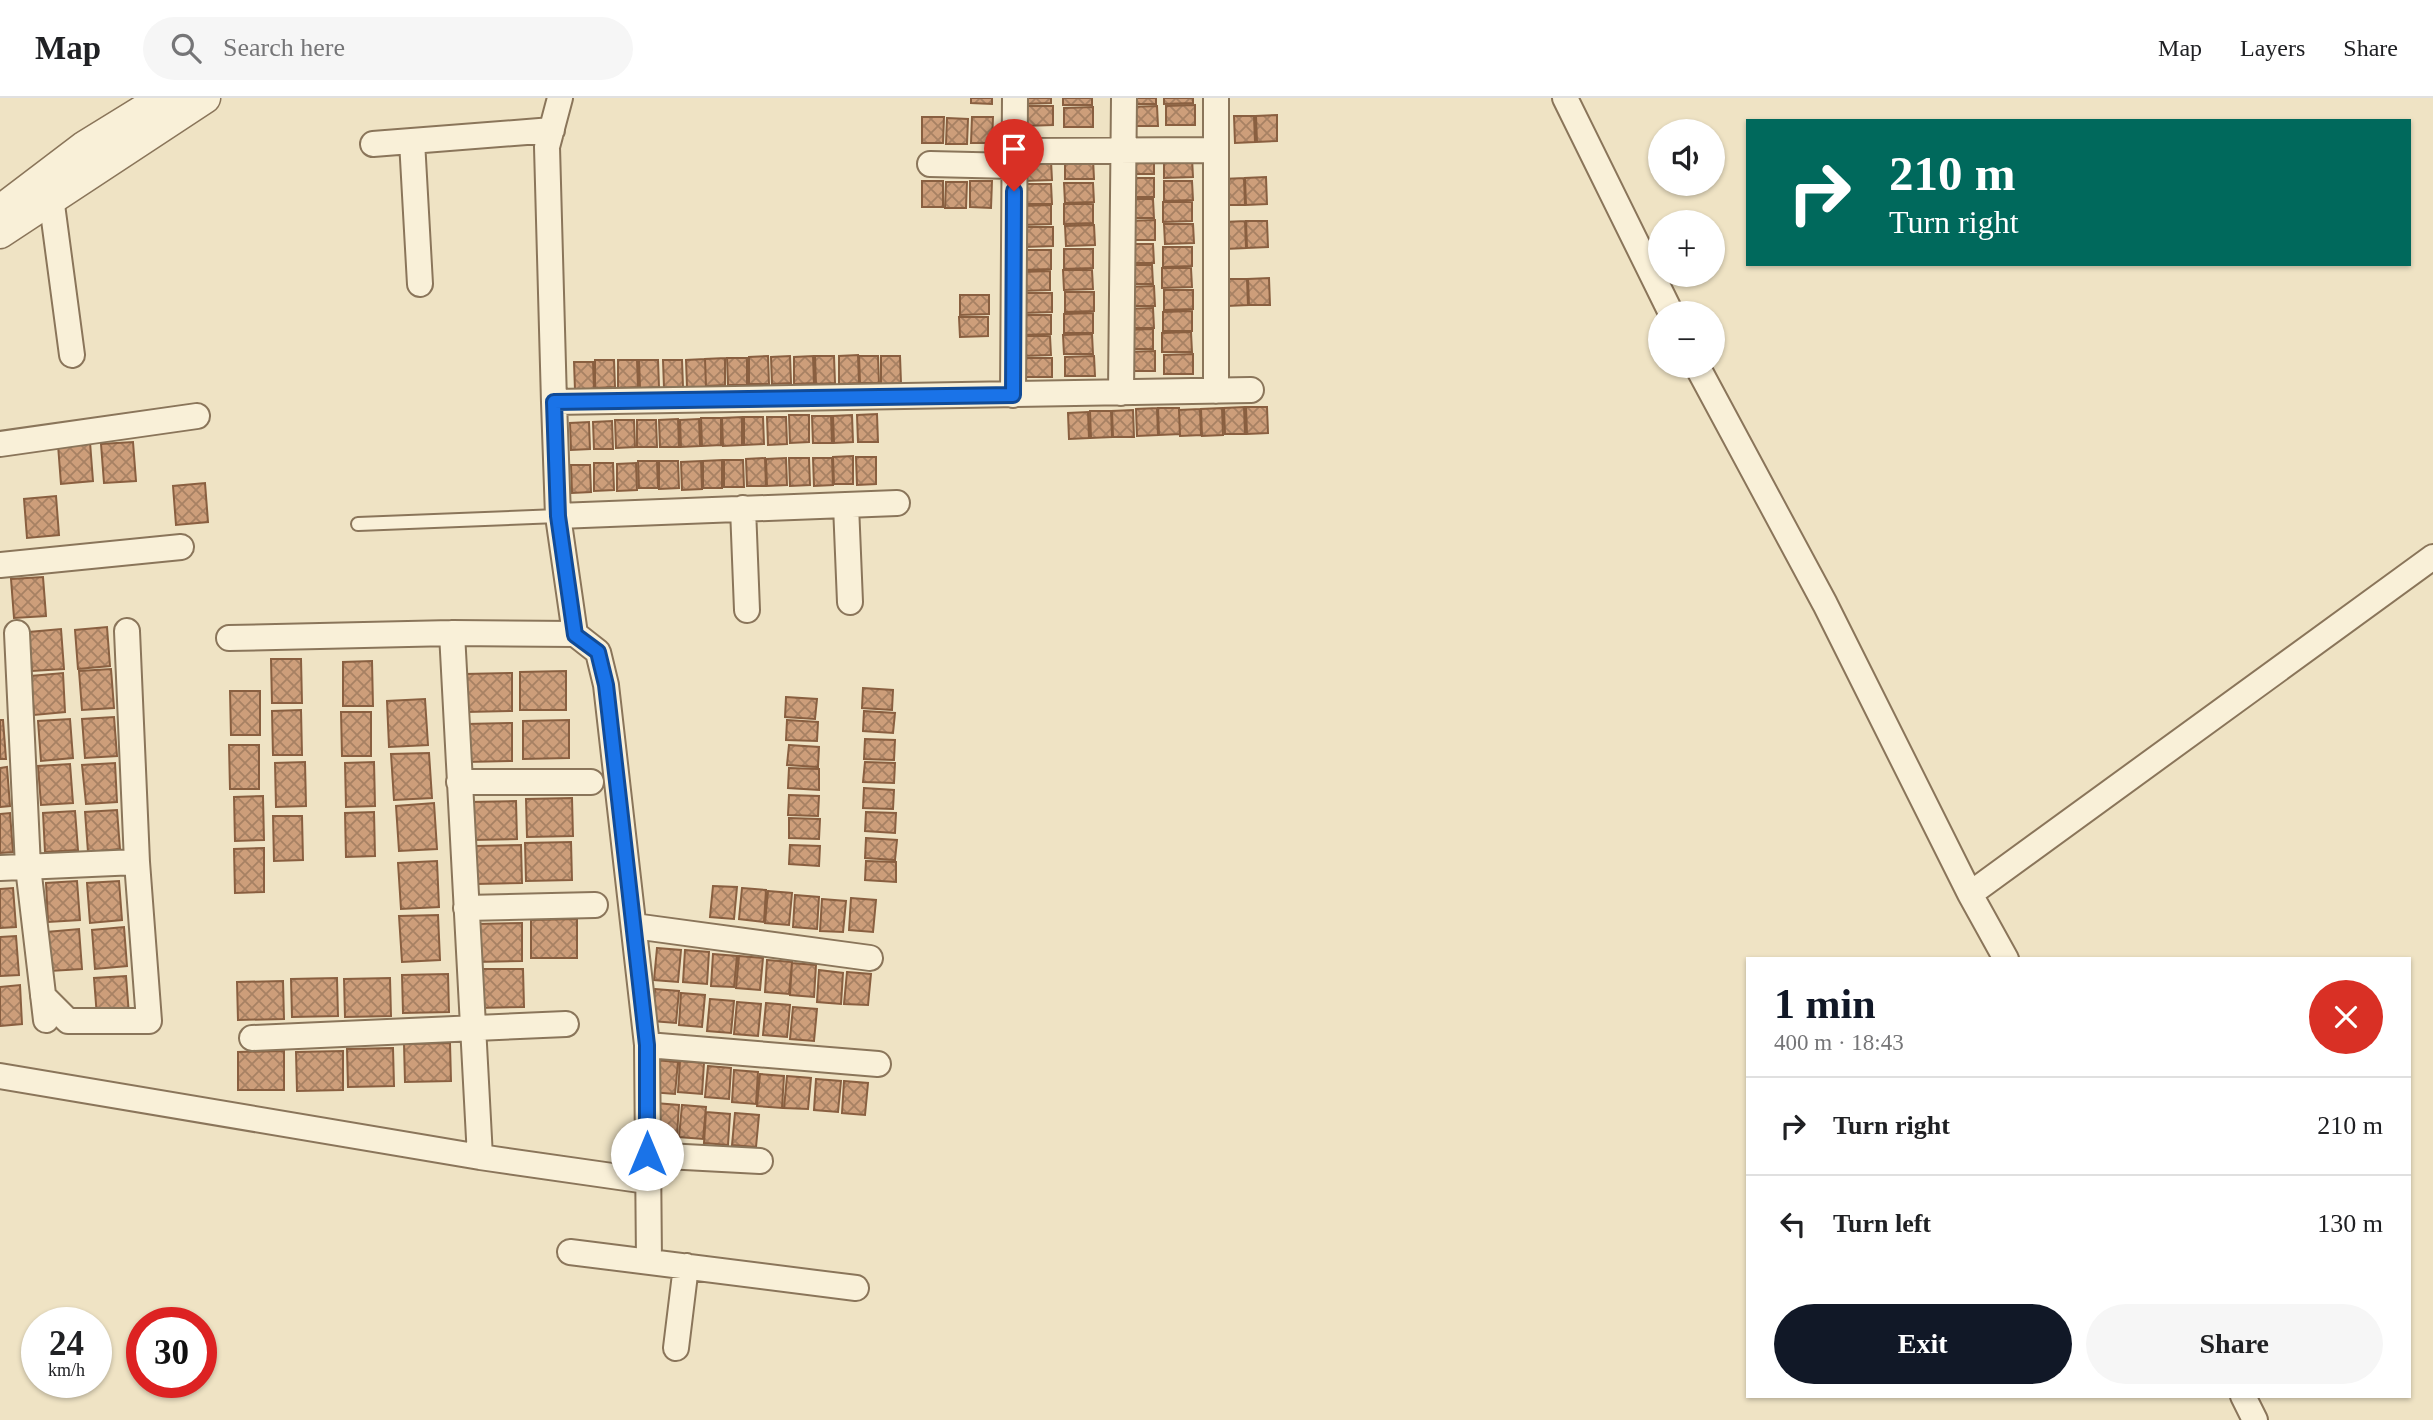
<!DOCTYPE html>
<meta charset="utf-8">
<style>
body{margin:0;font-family:"Times New Roman",serif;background:#f6f6f6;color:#202124;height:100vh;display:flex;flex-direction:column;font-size:26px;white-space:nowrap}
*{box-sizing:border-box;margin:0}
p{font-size:23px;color:#757577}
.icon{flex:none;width:38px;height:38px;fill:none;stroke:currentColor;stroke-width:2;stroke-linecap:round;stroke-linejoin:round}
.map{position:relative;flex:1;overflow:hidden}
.details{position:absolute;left:1746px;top:859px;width:665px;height:441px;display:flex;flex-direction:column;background:#fff;border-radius:0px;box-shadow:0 2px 5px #0004}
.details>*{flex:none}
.guide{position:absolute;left:1746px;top:21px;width:665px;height:147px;border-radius:0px;box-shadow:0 2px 5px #0004;background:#00695c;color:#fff;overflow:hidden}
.buttons{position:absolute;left:1648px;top:21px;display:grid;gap:14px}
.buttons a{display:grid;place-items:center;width:77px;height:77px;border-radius:50%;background:#fff;box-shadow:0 2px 5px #0004;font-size:35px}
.speed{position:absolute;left:21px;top:1209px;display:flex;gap:14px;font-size:35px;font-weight:700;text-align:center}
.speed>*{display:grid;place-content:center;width:91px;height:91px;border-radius:50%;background:#fff;box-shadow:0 2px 5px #0004;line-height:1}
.speed small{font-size:18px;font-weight:400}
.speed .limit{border:10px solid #d22;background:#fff;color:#111}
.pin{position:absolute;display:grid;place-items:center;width:60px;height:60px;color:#fff;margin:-72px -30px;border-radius:50% 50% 50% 0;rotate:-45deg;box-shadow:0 0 7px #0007}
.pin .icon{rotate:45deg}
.me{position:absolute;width:77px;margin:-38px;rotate:0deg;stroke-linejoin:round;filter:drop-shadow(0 0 5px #0008)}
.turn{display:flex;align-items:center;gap:24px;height:147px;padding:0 28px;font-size:32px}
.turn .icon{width:91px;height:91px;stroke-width:2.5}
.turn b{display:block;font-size:49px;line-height:60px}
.round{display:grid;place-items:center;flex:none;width:74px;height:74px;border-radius:37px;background:#f6f6f6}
.summary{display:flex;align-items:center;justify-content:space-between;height:119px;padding:0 28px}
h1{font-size:42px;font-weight:800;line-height:52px;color:#111827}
.action{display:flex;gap:14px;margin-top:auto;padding:14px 28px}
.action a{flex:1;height:80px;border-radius:42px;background:#111827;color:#fff;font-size:28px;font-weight:800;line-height:80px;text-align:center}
.action a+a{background:#f6f6f6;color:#202124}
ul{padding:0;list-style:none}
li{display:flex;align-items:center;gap:21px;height:98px;padding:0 28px;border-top:2px solid #e0e0e0}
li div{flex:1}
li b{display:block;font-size:26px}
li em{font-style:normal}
header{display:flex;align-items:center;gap:42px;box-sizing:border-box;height:98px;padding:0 35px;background:#fff;border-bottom:2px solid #e0e0e0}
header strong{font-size:33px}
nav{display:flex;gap:38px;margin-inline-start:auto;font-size:24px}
.search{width:490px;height:63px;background:#f6f6f6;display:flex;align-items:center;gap:18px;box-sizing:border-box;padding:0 24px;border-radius:38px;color:#757577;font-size:26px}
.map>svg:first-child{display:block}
.building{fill:url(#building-cross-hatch);stroke:#895f40;stroke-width:2}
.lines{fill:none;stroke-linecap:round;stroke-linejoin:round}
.service-casing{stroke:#8a755a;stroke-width:16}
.minor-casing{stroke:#8a755a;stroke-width:28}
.tertiary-casing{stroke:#8a755a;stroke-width:33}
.service{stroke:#f9f0d8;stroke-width:12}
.minor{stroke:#f9f0d8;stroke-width:24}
.tertiary{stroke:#f9f0d8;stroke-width:30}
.route-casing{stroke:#114b97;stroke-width:18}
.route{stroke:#1a73e8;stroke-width:12}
</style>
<header>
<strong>Map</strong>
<div class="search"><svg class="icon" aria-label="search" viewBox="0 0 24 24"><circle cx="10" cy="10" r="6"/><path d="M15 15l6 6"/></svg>Search here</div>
<nav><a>Map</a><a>Layers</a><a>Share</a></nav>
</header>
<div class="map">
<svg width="2433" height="1322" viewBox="0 0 2433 1322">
<defs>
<pattern id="building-cross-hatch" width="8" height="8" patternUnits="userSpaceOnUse" patternTransform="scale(1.75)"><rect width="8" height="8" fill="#cd9e7a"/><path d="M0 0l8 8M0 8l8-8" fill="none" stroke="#a78163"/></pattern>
</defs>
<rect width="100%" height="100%" fill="#efe3c4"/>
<!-- building -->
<path class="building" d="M 971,0 L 992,0 L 992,6 L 971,5 Z
M 1022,0 L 1051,0 L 1051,5 L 1022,6 Z
M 1063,0 L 1092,0 L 1092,7 L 1063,7 Z
M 1126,0 L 1156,0 L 1156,6 L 1127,6 Z
M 1164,0 L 1193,0 L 1193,5 L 1164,6 Z
M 1195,7 L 1195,27 L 1166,27 L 1166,8 Z
M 1024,8 L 1053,8 L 1053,27 L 1024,28 Z
M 1157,8 L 1158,28 L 1129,28 L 1128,9 Z
M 1093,9 L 1093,29 L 1064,29 L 1064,10 Z
M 1277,17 L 1277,43 L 1257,44 L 1256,18 Z
M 1234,18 L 1254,18 L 1255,44 L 1235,45 Z
M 922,19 L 944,19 L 943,45 L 922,45 Z
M 972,19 L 993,19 L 992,45 L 971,45 Z
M 947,20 L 968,21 L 967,46 L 946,46 Z
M 1154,56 L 1154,76 L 1125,76 L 1125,57 Z
M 1164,60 L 1192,60 L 1193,79 L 1164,80 Z
M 1093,61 L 1094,81 L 1065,81 L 1065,62 Z
M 1022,63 L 1051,63 L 1052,82 L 1023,83 Z
M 1266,79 L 1267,106 L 1246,107 L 1245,80 Z
M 1125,80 L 1154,80 L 1154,99 L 1125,99 Z
M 1244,80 L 1245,107 L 1224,107 L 1223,81 Z
M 922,83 L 943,83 L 943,109 L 922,109 Z
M 970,83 L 992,83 L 991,110 L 970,109 Z
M 1164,83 L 1192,83 L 1193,102 L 1164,103 Z
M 946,84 L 967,84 L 966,110 L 945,110 Z
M 1064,85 L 1093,85 L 1094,104 L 1065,105 Z
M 1022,86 L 1051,86 L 1052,106 L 1023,106 Z
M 1124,101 L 1153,101 L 1154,120 L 1125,120 Z
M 1163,104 L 1192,104 L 1192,123 L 1163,124 Z
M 1064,106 L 1093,106 L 1093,125 L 1064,126 Z
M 1051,107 L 1051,126 L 1022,127 L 1022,108 Z
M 1155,122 L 1155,142 L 1126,142 L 1126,123 Z
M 1245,123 L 1246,150 L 1225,151 L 1224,124 Z
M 1246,123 L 1267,123 L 1268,149 L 1247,150 Z
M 1164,126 L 1193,126 L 1194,145 L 1165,146 Z
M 1094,127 L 1095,147 L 1066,148 L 1065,128 Z
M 1024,129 L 1053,129 L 1053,148 L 1024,149 Z
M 1124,146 L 1153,146 L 1154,165 L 1124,165 Z
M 1163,149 L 1192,149 L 1192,168 L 1163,169 Z
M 1064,151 L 1093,151 L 1093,170 L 1064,171 Z
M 1022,152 L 1051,152 L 1051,171 L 1022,172 Z
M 1124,167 L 1152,167 L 1153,186 L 1124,186 Z
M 1162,170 L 1191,170 L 1192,189 L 1162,190 Z
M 1063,172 L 1092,172 L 1093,191 L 1064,192 Z
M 1050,173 L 1050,192 L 1021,193 L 1021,174 Z
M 1269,180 L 1270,207 L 1249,207 L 1248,181 Z
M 1226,181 L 1247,181 L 1248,207 L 1227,208 Z
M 1154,188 L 1155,208 L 1126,208 L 1125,189 Z
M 1164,192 L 1193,192 L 1193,211 L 1164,212 Z
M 1065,194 L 1094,194 L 1094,213 L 1065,214 Z
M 1023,195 L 1052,195 L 1052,214 L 1023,215 Z
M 960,197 L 989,197 L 989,216 L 960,217 Z
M 1153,210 L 1154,230 L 1125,230 L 1124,211 Z
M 1192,213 L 1192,233 L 1163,233 L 1163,214 Z
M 1093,215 L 1093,235 L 1064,235 L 1064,216 Z
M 1022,217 L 1051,217 L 1051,236 L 1022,237 Z
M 959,219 L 988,219 L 988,238 L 960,239 Z
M 1153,231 L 1153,251 L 1124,251 L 1124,232 Z
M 1191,234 L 1192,254 L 1162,254 L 1162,235 Z
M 1092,236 L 1093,256 L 1064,256 L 1063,237 Z
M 1021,238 L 1050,238 L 1051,257 L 1022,258 Z
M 1155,253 L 1155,273 L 1126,273 L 1126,254 Z
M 1193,256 L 1193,276 L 1164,276 L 1164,257 Z
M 858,257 L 859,285 L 839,286 L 839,258 Z
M 768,258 L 769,286 L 749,286 L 749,259 Z
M 790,258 L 791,285 L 772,286 L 771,259 Z
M 813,258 L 814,285 L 794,286 L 794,259 Z
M 815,258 L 834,258 L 835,285 L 816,286 Z
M 859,258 L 878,258 L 879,285 L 860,285 Z
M 881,258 L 900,258 L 901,285 L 881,286 Z
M 1094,258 L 1095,278 L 1065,278 L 1065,259 Z
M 725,260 L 725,287 L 706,288 L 705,261 Z
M 727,260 L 747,260 L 747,287 L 728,287 Z
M 1023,260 L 1052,260 L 1052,279 L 1023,279 Z
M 705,261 L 706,289 L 687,289 L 686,262 Z
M 595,262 L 614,262 L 615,289 L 595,290 Z
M 618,262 L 637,262 L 638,289 L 618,290 Z
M 639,262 L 658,262 L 659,289 L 640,290 Z
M 663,262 L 682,262 L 683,289 L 664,290 Z
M 574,264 L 593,264 L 594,291 L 575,292 Z
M 1244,309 L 1245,336 L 1225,336 L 1224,310 Z
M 1246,309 L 1267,309 L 1268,335 L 1247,336 Z
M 1157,310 L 1158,337 L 1137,338 L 1136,311 Z
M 1158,310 L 1179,310 L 1180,336 L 1159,337 Z
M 1222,310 L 1223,337 L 1202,338 L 1201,311 Z
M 1200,311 L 1201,337 L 1180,338 L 1179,312 Z
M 1133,312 L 1134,339 L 1113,339 L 1112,313 Z
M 1090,313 L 1111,313 L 1112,339 L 1091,340 Z
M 1088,314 L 1089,340 L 1069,341 L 1068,315 Z
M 877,316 L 878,344 L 858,344 L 857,317 Z
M 789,317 L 809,317 L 809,344 L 790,345 Z
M 852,317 L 853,344 L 834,345 L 833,318 Z
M 812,318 L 831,318 L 832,345 L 813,345 Z
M 742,319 L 742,347 L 723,348 L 722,320 Z
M 744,319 L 763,319 L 764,346 L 744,347 Z
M 767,319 L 786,319 L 787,346 L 768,347 Z
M 701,320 L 721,320 L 721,347 L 702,348 Z
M 678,321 L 679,349 L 660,349 L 659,322 Z
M 699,321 L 700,348 L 681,349 L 680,322 Z
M 615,322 L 634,322 L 635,349 L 616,350 Z
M 637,322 L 656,322 L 657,349 L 637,349 Z
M 612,323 L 613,351 L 594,351 L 593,324 Z
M 589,324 L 590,351 L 571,352 L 570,325 Z
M 90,344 L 93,383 L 61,386 L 58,347 Z
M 133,344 L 136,383 L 104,385 L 101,346 Z
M 853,358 L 853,386 L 834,386 L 833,359 Z
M 856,359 L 876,359 L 876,386 L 857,387 Z
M 765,360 L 766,388 L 747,388 L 746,361 Z
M 786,360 L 787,387 L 767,388 L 766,361 Z
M 789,360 L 809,360 L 810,387 L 790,388 Z
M 813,360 L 832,360 L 833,387 L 814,388 Z
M 722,362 L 722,390 L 703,390 L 703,363 Z
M 724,362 L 743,362 L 744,389 L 724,389 Z
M 638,363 L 657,363 L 658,390 L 639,390 Z
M 659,363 L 678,363 L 679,390 L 659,391 Z
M 701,363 L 702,391 L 682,392 L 681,364 Z
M 594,365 L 613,365 L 614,392 L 594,393 Z
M 636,365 L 637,392 L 617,393 L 617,366 Z
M 571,367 L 590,367 L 591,394 L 572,395 Z
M 205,385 L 208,424 L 176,427 L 173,388 Z
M 56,398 L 59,437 L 27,440 L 24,401 Z
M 43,479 L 46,518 L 14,520 L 11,481 Z
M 107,529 L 110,568 L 78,571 L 75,532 Z
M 61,531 L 64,571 L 32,573 L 29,534 Z
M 271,561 L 301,561 L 302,605 L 272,605 Z
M 372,563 L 373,608 L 343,608 L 343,564 Z
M 111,571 L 114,610 L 82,612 L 79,573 Z
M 566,573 L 566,612 L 520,612 L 520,574 Z
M 63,575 L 65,614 L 34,617 L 31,578 Z
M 512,575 L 512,613 L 466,614 L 465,576 Z
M 863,590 L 893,592 L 892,612 L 862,610 Z
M 230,593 L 260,593 L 260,637 L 231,637 Z
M 786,599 L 817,601 L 815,621 L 785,619 Z
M 425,601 L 428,647 L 389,649 L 387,603 Z
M 301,612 L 302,657 L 273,657 L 272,613 Z
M 864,613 L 895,615 L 893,635 L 863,633 Z
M 341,614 L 371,614 L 371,658 L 342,658 Z
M 114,619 L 117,658 L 85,660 L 82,621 Z
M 70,621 L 73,660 L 41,663 L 38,623 Z
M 0,622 L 3,622 L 6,661 L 0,661 Z
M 569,622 L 569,660 L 523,661 L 523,623 Z
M 787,622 L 818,624 L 817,643 L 786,642 Z
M 512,625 L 512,663 L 466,664 L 466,626 Z
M 865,641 L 895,642 L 894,662 L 864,661 Z
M 229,647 L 259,647 L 259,691 L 230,691 Z
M 789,647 L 819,649 L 818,669 L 787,667 Z
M 429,655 L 432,700 L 394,702 L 391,656 Z
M 305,664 L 306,708 L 276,709 L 275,665 Z
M 374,664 L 375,708 L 346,709 L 345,665 Z
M 865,664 L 895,665 L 894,685 L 863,684 Z
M 115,665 L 117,704 L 86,706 L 82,667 Z
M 70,666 L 73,705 L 41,707 L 38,668 Z
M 7,669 L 10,708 L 0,709 L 0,670 Z
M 789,670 L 819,671 L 819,692 L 788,690 Z
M 864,690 L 894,692 L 893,711 L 863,710 Z
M 789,697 L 819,698 L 818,718 L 788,717 Z
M 263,698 L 264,742 L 235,743 L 234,699 Z
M 572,700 L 573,738 L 527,739 L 526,701 Z
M 516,703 L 517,741 L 471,742 L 470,704 Z
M 434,705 L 437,751 L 399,753 L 396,708 Z
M 117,712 L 120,751 L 88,754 L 85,714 Z
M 75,713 L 78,752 L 45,754 L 43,715 Z
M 374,714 L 375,758 L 346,759 L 345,715 Z
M 866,714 L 896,715 L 895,735 L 865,733 Z
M 10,715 L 13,754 L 0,755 L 0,716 Z
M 273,718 L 302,718 L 303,762 L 274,763 Z
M 789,720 L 820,721 L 819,741 L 789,740 Z
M 866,740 L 897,742 L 895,762 L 865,760 Z
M 571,744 L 572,782 L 526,783 L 525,745 Z
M 521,747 L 522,785 L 476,786 L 475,748 Z
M 790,747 L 820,748 L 819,768 L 789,766 Z
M 264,750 L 264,794 L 235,795 L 234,751 Z
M 437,763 L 439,809 L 401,811 L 398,765 Z
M 866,763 L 896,764 L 896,784 L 865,782 Z
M 77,783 L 80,822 L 48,824 L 46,785 Z
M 119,783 L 122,822 L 90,825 L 87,785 Z
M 713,788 L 737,789 L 734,821 L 710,819 Z
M 13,790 L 16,829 L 0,830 L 0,791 Z
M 742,790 L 766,792 L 764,824 L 739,821 Z
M 768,793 L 792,795 L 789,827 L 765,825 Z
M 795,797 L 819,799 L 817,831 L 793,829 Z
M 851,800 L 876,802 L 873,834 L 849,832 Z
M 822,801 L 846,803 L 843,834 L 820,833 Z
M 438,817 L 440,862 L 402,864 L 399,818 Z
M 577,821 L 577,860 L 531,860 L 531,822 Z
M 522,825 L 522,863 L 476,864 L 476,826 Z
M 124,829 L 127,868 L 95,871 L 92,832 Z
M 79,831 L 82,871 L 50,873 L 47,834 Z
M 16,838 L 19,877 L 0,878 L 0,839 Z
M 657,850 L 681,852 L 678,884 L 654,882 Z
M 685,852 L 709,854 L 707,886 L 683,884 Z
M 713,856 L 737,858 L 734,889 L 711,888 Z
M 739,858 L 763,860 L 760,892 L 736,890 Z
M 767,862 L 792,864 L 789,896 L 765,894 Z
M 792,865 L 816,867 L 814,899 L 790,897 Z
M 477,871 L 523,871 L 524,909 L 478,910 Z
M 819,872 L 843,875 L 841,906 L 817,904 Z
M 847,874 L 871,876 L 868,907 L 844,906 Z
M 448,876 L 449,914 L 403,915 L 402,877 Z
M 126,878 L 129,917 L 97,919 L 94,880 Z
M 337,880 L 338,918 L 292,919 L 291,881 Z
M 390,880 L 391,918 L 345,919 L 344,881 Z
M 283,883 L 284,921 L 238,922 L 237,884 Z
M 20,887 L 22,926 L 0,928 L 0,889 Z
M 655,891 L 679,893 L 676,925 L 652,923 Z
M 681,895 L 705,897 L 702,929 L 679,927 Z
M 710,901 L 734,903 L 731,935 L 707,933 Z
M 737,904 L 761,906 L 758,938 L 734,936 Z
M 766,905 L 790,907 L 787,939 L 763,937 Z
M 793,909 L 817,911 L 814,943 L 790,941 Z
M 450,945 L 451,983 L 405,984 L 404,946 Z
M 393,950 L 394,988 L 348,989 L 347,951 Z
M 284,953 L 284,992 L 238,992 L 238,954 Z
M 343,953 L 343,992 L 297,993 L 296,954 Z
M 654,962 L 678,964 L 675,996 L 651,994 Z
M 680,963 L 704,965 L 702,996 L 678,994 Z
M 708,968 L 731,970 L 729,1001 L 705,999 Z
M 734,972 L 758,974 L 756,1006 L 732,1004 Z
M 760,976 L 784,978 L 782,1010 L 757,1008 Z
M 787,978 L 811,980 L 808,1011 L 784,1010 Z
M 816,981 L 841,983 L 838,1014 L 814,1012 Z
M 844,983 L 868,985 L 865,1017 L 842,1015 Z
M 655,1005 L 679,1007 L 677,1038 L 653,1036 Z
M 682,1007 L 706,1009 L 703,1041 L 679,1039 Z
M 706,1014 L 730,1016 L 728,1047 L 704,1045 Z
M 735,1015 L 759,1017 L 756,1049 L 732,1047 Z"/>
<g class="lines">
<!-- service casing -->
<g class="service-casing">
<path id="service" d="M 358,426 L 558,418"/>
</g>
<!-- minor casing -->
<g class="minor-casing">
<path id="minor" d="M 560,0 L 547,49 L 554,304 L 558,418 L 575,536
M 1565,0 L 1671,215
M 412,43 L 420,186
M 373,46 L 552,32
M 1015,53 L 1216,52
M 930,66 L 1014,68
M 51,99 L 72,257
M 1697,268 L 1825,506 L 1970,796 L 2006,861
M 1216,293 L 1216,0
M 1121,295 L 1124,0
M 1013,297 L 1015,0
M 554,304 L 1251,292
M 0,346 L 197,318
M 846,407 L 850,504
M 743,410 L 747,512
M 558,418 L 897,405
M 0,467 L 181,449
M 17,535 L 28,769 L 46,922
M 452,535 L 480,1059
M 229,540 L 452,535 L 575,536 L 598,554 L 606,587 L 647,947 L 649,1163
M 459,684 L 591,684
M 0,770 L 137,764 L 127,533
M 1970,796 L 2433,459
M 466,810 L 595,807
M 634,828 L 870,860
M 43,898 L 68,923 L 149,923 L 137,764
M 252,940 L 566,926
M 647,947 L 878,966
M 0,978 L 480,1059 L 647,1083
M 647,1057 L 760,1063
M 570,1154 L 856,1190
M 676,1250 L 686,1168
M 2243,1298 L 2255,1322"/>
</g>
<!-- tertiary casing -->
<g class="tertiary-casing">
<path id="tertiary" d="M 6,108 L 85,48 L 163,0
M 0,135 L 205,0"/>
</g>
<!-- service -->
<use href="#service" class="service"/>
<!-- minor -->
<use href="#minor" class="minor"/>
<!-- tertiary -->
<use href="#tertiary" class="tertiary"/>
</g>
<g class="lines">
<!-- route casing -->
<g class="route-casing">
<path id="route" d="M 647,1056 L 647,947 L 606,587 L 598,554 L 575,537 L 558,418 L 554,304 L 1013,297 L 1014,93"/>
</g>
<!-- route -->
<use href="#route" class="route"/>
</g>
</svg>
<div class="buttons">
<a><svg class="icon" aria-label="sound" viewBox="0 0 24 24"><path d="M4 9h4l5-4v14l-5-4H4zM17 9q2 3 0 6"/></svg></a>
<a>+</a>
<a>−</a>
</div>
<div class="speed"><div>24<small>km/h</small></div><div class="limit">30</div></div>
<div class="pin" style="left:1014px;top:93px;background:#d93025"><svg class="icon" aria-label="arrive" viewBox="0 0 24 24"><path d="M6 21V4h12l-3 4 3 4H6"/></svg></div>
<svg class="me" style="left:647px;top:1056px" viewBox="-20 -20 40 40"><circle r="19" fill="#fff"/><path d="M0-13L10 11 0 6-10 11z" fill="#1a73e8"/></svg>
<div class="guide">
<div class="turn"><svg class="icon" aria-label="right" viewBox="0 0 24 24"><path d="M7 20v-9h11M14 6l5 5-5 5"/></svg><div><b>210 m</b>Turn right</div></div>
</div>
<section class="details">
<div class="summary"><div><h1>1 min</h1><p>400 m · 18:43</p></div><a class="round" style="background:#d93025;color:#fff"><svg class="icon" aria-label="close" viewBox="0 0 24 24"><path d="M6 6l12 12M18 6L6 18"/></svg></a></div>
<ul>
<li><svg class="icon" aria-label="right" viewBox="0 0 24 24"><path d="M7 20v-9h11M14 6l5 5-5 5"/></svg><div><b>Turn right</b></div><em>210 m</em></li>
<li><svg class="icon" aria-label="left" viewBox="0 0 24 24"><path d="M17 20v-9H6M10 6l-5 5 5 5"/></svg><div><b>Turn left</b></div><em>130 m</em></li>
</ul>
<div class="action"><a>Exit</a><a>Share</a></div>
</section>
</div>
